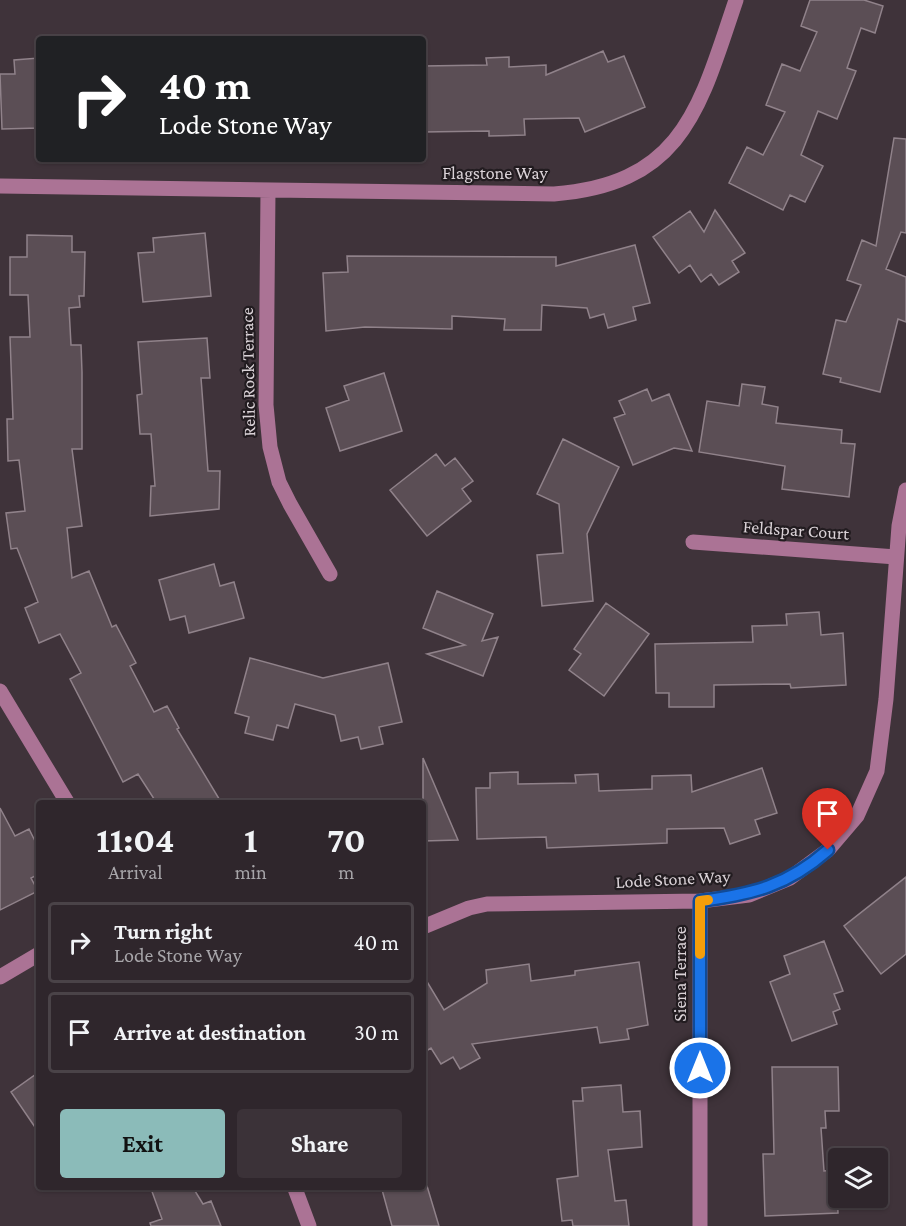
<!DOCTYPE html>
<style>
body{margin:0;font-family:"Crimson Pro",serif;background:#3b3238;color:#f1f3f6;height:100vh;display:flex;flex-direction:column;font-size:22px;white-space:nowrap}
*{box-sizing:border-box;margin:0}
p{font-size:20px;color:#a7a5a9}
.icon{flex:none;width:33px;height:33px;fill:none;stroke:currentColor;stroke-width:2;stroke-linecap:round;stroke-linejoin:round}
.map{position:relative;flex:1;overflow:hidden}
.sheet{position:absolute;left:36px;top:800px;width:390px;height:390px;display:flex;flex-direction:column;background:#2f262c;border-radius:6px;box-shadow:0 2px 4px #0004,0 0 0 2px #4a4348}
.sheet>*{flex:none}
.guide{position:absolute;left:36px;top:36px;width:390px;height:126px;border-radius:6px;box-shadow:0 2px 4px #0004,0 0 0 2px #4a4348;background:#202124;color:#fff;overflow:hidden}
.tools{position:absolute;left:828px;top:1148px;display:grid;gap:12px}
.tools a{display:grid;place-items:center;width:60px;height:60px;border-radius:6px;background:#2f262c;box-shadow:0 2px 4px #0004,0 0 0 2px #4a4348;font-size:30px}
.pin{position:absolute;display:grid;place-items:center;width:51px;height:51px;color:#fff;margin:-62px -26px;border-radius:50% 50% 50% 0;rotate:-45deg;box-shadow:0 0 6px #0007}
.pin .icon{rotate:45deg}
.me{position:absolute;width:66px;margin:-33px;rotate:0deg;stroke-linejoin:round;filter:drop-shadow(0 0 4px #0008)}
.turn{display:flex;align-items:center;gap:21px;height:126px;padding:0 24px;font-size:27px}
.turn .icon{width:78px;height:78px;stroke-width:2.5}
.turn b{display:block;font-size:42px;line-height:51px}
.eta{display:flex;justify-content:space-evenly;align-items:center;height:102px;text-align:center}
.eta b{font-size:36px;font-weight:700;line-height:42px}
.action{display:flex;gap:12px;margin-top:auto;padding:12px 24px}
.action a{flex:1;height:69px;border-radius:6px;background:#8bbbb9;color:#111;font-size:24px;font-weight:700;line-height:69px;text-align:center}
.action a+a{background:#3b3238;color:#f1f3f6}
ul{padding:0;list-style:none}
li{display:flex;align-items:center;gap:18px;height:81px;margin:0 12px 9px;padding:0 12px;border:3px solid #4a4348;border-radius:6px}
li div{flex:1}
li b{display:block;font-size:22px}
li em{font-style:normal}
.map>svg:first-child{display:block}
.building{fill:#5b4e55;stroke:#90828a;stroke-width:1.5}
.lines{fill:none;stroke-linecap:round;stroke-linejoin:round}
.minor{stroke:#ab7395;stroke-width:15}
.route-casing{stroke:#114b97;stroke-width:15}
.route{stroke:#1a73e8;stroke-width:10}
.slow{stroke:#f59e0b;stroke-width:10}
.labels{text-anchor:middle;stroke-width:4.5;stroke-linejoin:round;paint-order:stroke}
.street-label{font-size:18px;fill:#dad2d7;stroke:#221c20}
</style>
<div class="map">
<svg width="906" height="1226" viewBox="0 0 906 1226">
<rect width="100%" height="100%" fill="#3f333a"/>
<!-- building -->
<path class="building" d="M 810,0 L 864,0 L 883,6 L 875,33 L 861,28 L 847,68 L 856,71 L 837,119 L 818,111 L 801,155 L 823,166 L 805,202 L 790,195 L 783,210 L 729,183 L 747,147 L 763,155 L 785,112 L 766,105 L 782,64 L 800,71 L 817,32 L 801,26 Z
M 603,51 L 608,62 L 624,56 L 645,107 L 585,132 L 579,118 L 524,119 L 525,135 L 489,136 L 489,131 L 423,132 L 424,66 L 487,65 L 486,58 L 509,57 L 509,67 L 546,65 L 546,75 Z
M 39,58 L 39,128 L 2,129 L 0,74 L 15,74 L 14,60 Z
M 894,138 L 906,139 L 906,233 L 901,232 L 886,269 L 906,277 L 906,322 L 898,319 L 880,392 L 840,382 L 841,378 L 823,374 L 836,320 L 846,322 L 861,285 L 847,280 L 862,240 L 876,246 Z
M 715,210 L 745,253 L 732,261 L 739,272 L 719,285 L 711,274 L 701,282 L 690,265 L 679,273 L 653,237 L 690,211 L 704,232 Z
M 205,233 L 211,296 L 143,302 L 138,253 L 154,252 L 153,238 Z
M 27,235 L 72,236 L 72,252 L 85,252 L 84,296 L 79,296 L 80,307 L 69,308 L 71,345 L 81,345 L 82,372 L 82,449 L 72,449 L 82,526 L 67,528 L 72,578 L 89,571 L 112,627 L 116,625 L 136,663 L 130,666 L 154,712 L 167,706 L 179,728 L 177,729 L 221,802 L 156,802 L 138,774 L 123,782 L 70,679 L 81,673 L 60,634 L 39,643 L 25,608 L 38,602 L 17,548 L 11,549 L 6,513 L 25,511 L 19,460 L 8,461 L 7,419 L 13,419 L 10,337 L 30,337 L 28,295 L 10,295 L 10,257 L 27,257 Z
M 635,245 L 650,303 L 633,307 L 636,320 L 608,328 L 604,314 L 590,318 L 587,308 L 542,305 L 541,330 L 504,330 L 505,319 L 452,316 L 452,329 L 365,327 L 326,331 L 323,273 L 348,272 L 347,256 L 556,257 L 556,266 Z
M 207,338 L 210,378 L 201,378 L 208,471 L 220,471 L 219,509 L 150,516 L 151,486 L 155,486 L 151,434 L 140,434 L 137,395 L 142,394 L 138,342 Z
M 384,373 L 402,431 L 340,451 L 326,408 L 349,400 L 344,386 Z
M 742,384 L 765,387 L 762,404 L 778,407 L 776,423 L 842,430 L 841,443 L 855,444 L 849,497 L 782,489 L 785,466 L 699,452 L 707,401 L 739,406 Z
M 647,389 L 652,401 L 669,394 L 692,451 L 674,448 L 633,465 L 614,418 L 625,414 L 619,401 Z
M 563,439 L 619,467 L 587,534 L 593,601 L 542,606 L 537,555 L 563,553 L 559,504 L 537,494 Z
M 436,454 L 445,466 L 455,458 L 473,481 L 462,489 L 471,501 L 427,536 L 390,490 Z
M 214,564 L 220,586 L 234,582 L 244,618 L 189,633 L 185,616 L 170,620 L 159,580 Z
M 437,591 L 493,614 L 482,641 L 498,637 L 483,676 L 427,654 L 465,645 L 423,628 Z
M 606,603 L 649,634 L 604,696 L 569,670 L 581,654 L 574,649 Z
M 819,612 L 821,635 L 843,633 L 846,685 L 791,688 L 790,684 L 714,685 L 714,707 L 669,707 L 669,693 L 656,693 L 655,644 L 753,642 L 752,626 L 787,625 L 786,614 Z
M 250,658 L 323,678 L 388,663 L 402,722 L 379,727 L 383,744 L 361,749 L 358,737 L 341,741 L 335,715 L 295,704 L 288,728 L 277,725 L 273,740 L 245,733 L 249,717 L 235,713 Z
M 423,758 L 458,840 L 423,841 Z
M 762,768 L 777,813 L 755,820 L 760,834 L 730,844 L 724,828 L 667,829 L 667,843 L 547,848 L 546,837 L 477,839 L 476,788 L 490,788 L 490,773 L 518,772 L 518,784 L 576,783 L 575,775 L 598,774 L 599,791 L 652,789 L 652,776 L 691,775 L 692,792 Z
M 0,808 L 15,836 L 29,829 L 39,849 L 39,874 L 31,878 L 38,891 L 0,910 Z
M 906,877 L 906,954 L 881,974 L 844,926 Z
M 824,941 L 843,991 L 834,994 L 840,1009 L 833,1012 L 837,1024 L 792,1041 L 770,982 L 790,974 L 784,956 Z
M 639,962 L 648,1025 L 627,1029 L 629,1039 L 600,1043 L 597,1027 L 472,1044 L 480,1058 L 460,1069 L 453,1057 L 441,1064 L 431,1048 L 423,1053 L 423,975 L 444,1010 L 487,983 L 486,970 L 529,964 L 531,981 L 575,975 L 575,971 Z
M 772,1067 L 838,1067 L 839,1111 L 825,1111 L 826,1128 L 821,1128 L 824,1171 L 836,1170 L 838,1213 L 765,1216 L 763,1154 L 774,1154 Z
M 39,1072 L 39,1133 L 11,1092 Z
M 621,1085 L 623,1112 L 640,1111 L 642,1147 L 608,1150 L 615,1201 L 626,1200 L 629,1226 L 573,1226 L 572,1220 L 562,1221 L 557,1179 L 578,1176 L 573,1101 L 583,1101 L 582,1088 Z
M 150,1186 L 192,1186 L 203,1204 L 211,1201 L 221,1226 L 151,1226 L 150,1223 L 162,1219 Z
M 381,1186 L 427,1186 L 439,1226 L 392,1226 Z"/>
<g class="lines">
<!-- minor -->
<path class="minor" d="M 0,186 L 554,194 C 684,184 700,106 736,0
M 268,191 L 266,405 L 270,447 L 279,482 L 290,504 L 330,574
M 693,542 L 896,557
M 0,691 L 67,802
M 423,927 L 469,908 L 487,904 L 700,901 L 749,895 L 790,878 L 828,850 L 857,816 L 877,771 L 886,699 L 899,526 L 906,490
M 0,977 L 39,954
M 294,1186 L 309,1226
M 700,1226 L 700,901"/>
</g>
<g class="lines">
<!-- route casing -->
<g class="route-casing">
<path id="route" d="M 700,1068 L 700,901 C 753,894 787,886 828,850"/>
</g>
<!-- route -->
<use href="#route" class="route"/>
<!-- slow -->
<path class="slow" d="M 700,954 L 700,901 L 708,900"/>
</g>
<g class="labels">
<!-- street labels -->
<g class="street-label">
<text x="495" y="179">Flagstone Way</text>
<text transform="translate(248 372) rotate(-91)" y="6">Relic Rock Terrace</text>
<text transform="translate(796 530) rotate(4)" y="6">Feldspar Court</text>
<text transform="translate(673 879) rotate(-3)" y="6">Lode Stone Way</text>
<text transform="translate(680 974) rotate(-90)" y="6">Siena Terrace</text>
</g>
</g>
</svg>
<div class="tools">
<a><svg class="icon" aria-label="layers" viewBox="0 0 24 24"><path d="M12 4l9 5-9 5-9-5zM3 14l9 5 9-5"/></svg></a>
</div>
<div class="pin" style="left:828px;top:850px;background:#d93025"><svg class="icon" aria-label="arrive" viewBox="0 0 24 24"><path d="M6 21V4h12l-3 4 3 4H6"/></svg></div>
<svg class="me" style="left:700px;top:1068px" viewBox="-20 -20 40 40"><circle r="17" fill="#1a73e8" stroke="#fff" stroke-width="3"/><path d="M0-11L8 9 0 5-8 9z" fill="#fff"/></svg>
<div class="guide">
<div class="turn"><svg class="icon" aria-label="right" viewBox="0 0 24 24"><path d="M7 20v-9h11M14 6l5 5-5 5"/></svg><div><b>40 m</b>Lode Stone Way</div></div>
</div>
<section class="sheet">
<div class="eta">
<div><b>11:04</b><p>Arrival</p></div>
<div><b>1</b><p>min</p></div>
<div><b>70</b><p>m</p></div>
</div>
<ul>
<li><svg class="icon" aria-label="right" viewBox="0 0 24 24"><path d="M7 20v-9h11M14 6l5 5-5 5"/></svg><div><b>Turn right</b><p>Lode Stone Way</p></div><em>40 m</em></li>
<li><svg class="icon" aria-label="arrive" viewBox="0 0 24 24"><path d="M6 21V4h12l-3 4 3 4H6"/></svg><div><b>Arrive at destination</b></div><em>30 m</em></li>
</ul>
<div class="action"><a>Exit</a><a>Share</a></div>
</section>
</div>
